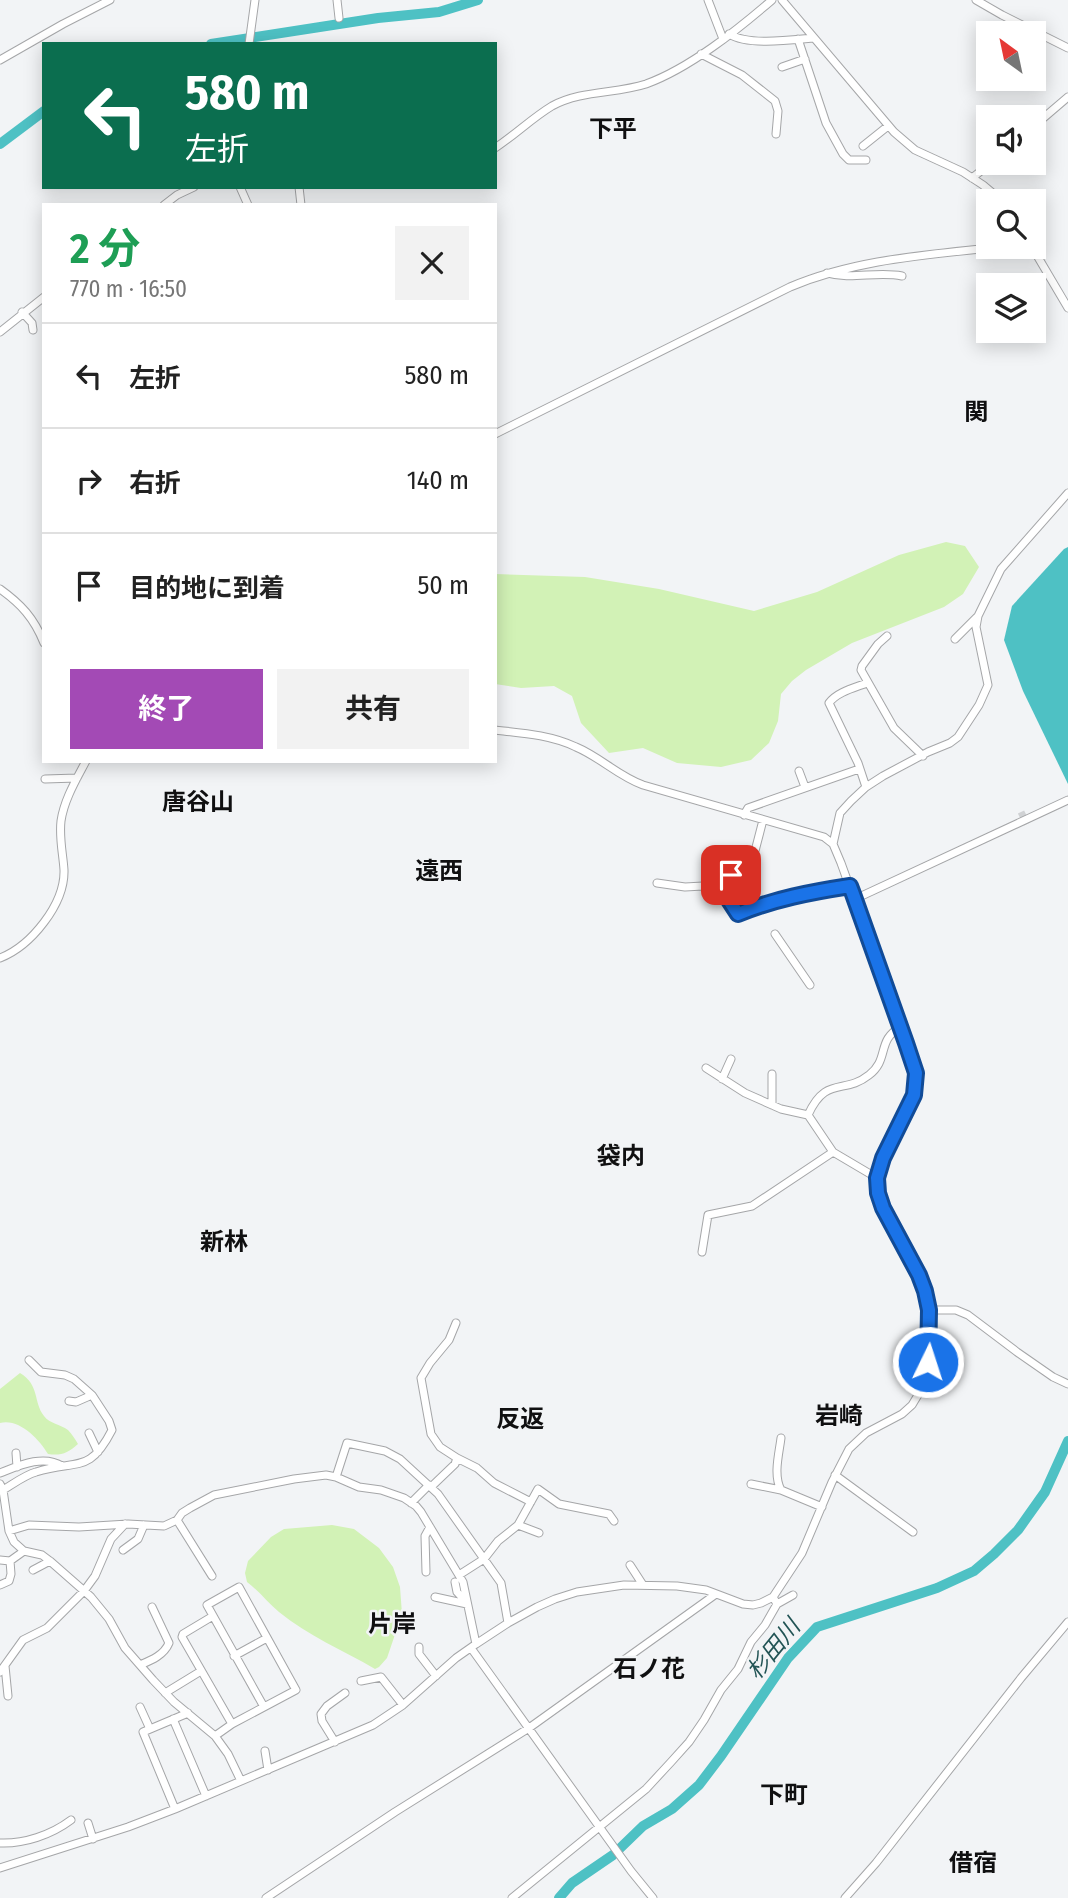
<!DOCTYPE html>
<html lang="ja">
<meta charset="utf-8">
<style>
body{margin:0;font-family:"Fira Sans Condensed","Noto Sans JP",sans-serif;background:#f2f2f2;color:#222;height:100vh;display:flex;flex-direction:column;font-size:26px;white-space:nowrap}
*{box-sizing:border-box;margin:0}
p{font-size:23px;color:#767676}
.icon{flex:none;width:38px;height:38px;fill:none;stroke:currentColor;stroke-width:2;stroke-linecap:round;stroke-linejoin:round}
.map{position:relative;flex:1;overflow:hidden}
.panel{position:absolute;left:42px;top:203px;width:455px;height:560px;display:flex;flex-direction:column;background:#fff;border-radius:0px;box-shadow:0 4px 18px #0003}
.panel>*{flex:none}
.guide{position:absolute;left:42px;top:42px;width:455px;height:147px;border-radius:0px;box-shadow:0 4px 18px #0003;background:#0b6e4f;color:#fff;overflow:hidden}
.needle{width:46px;rotate:327deg}
.fabs{position:absolute;left:976px;top:21px;display:grid;gap:14px}
.fabs a{display:grid;place-items:center;width:70px;height:70px;border-radius:0px;background:#fff;box-shadow:0 4px 18px #0003;font-size:35px}
.pin{position:absolute;display:grid;place-items:center;width:60px;height:60px;color:#fff;margin:-30px;border-radius:14px;box-shadow:0 4px 10px #0006}
.me{position:absolute;width:77px;margin:-38px;rotate:4deg;stroke-linejoin:round;filter:drop-shadow(0 0 5px #0008)}
.turn{display:flex;align-items:center;gap:24px;height:147px;padding:0 28px;font-size:32px}
.turn .icon{width:91px;height:91px;stroke-width:2.5}
.turn b{display:block;font-size:49px;line-height:60px}
.round{display:grid;place-items:center;flex:none;width:74px;height:74px;border-radius:0px;background:#f2f2f2}
.head{display:flex;align-items:center;justify-content:space-between;height:119px;padding:0 28px}
h1{font-size:42px;font-weight:700;line-height:52px;color:#1e9e55}
.primary-button{display:flex;gap:14px;margin-top:auto;padding:14px 28px}
.primary-button a{flex:1;height:80px;border-radius:0px;background:#a34ab5;color:#fff;font-size:28px;font-weight:700;line-height:80px;text-align:center}
.primary-button a+a{background:#f2f2f2;color:#222}
ul{padding:0;list-style:none}
li{display:flex;align-items:center;gap:21px;height:105px;padding:0 28px;border-top:2px solid #e0e0e0}
li div{flex:1}
li b{display:block;font-size:26px}
li em{font-style:normal}
.map>svg:first-child{display:block}
.green{fill:#d2f2b6}
.water{fill:#4ec1c4}
.lines{fill:none;stroke-linecap:round;stroke-linejoin:round}
.river{stroke:#4ec1c4;stroke-width:10}
.minor-tunnel{stroke:#d0d2d4;stroke-width:7;stroke-dasharray:7 3.5;stroke-linecap:butt}
.minor-casing{stroke:#a5a6a8;stroke-width:9}
.minor{stroke:#fff;stroke-width:7}
.route-casing{stroke:#114b97;stroke-width:18}
.route{stroke:#1a73e8;stroke-width:12}
.labels{text-anchor:middle;stroke-width:5;stroke-linejoin:round;paint-order:stroke}
.water-label{font-size:23px;font-style:italic;fill:#225455;stroke:#f2f4f6}
.quarter-label{font-size:24px;font-weight:bold;fill:#101011;stroke:#f2f4f6}
</style>
<div class="map">
<svg width="1068" height="1898" viewBox="0 0 1068 1898">
<rect width="100%" height="100%" fill="#f2f4f6"/>
<!-- green -->
<path class="green" d="M 946,542 L 965,546 L 979,567 L 963,594 L 944,607 L 852,643 L 806,670 L 792,681 L 781,694 L 778,721 L 769,743 L 751,760 L 721,767 L 677,763 L 643,748 L 609,753 L 581,723 L 572,696 L 554,686 L 521,688 L 495,684 L 495,574 L 585,577 L 659,589 L 754,611 L 817,592 L 899,555 Z
M 20,1373 C 40,1385 33,1402 44,1416 C 50,1424 60,1424 68,1430 C 72,1434 75,1439 78,1444 C 68,1453 61,1456 48,1454 C 39,1439 19,1418 0,1423 L 0,1389 Z
M 332,1525 L 354,1529 L 379,1548 L 393,1567 L 400,1587 L 402,1614 L 387,1658 L 379,1667 L 375,1669 C 343,1650 308,1636 279,1612 C 268,1603 259,1591 247,1582 L 245,1573 L 248,1561 L 271,1537 L 284,1529 Z"/>
<!-- water -->
<path class="water" d="M 1068,547 L 1068,784 L 1023,691 L 1004,640 L 1012,606 L 1064,549 Z"/>
<g class="lines">
<!-- river -->
<path class="river" d="M 211,44 L 378,18 L 439,12 L 478,0
M 0,144 L 44,111
M 559,1898 L 572,1883 L 613,1855 L 643,1826 L 672,1809 L 699,1785 L 721,1756 L 788,1658 L 817,1627 L 937,1588 L 974,1571 L 994,1554 L 1018,1530 L 1045,1492 L 1068,1441"/>
<!-- minor-tunnel -->
<path class="minor-tunnel" d="M 1021,812 L 1027,824"/>
<!-- minor casing -->
<g class="minor-casing">
<path id="minor" d="M 337,0 L 339,18
M 708,0 L 723,39
M 782,0 L 894,132 L 915,150 L 963,172 L 983,185 L 1002,201
M 976,0 L 1002,15 L 1068,48
M 729,34 C 748,46 791,40 814,38
M 798,39 L 826,123 L 843,154 L 849,160 L 866,160
M 249,44 L 255,0
M 701,54 L 742,75 L 775,101 L 778,111 L 776,134
M 0,60 L 63,24 L 110,0
M 782,67 L 805,59
M 1034,126 L 1068,97
M 863,146 L 888,126
M 495,148 C 515,135 532,118 552,106 C 582,90 615,94 646,84 C 690,68 737,30 772,0
M 972,178 L 991,163
M 240,187 L 248,205
M 299,187 L 301,205
M 164,205 L 177,195 L 194,187
M 1032,247 L 1068,308
M 827,273 C 851,280 877,271 902,276
M 22,312 L 32,323 L 33,330
M 0,332 L 44,297
M 495,434 L 790,287 C 856,259 928,255 999,247
M 0,589 C 21,604 34,618 44,643
M 887,636 L 878,644 L 862,666 L 861,670 L 894,728 L 923,756
M 955,639 L 977,617
M 799,771 L 805,787
M 45,779 L 77,778
M 866,787 L 858,763 L 829,703 C 837,692 854,688 867,683
M 744,815 L 748,808 L 859,769
M 833,844 L 840,813 L 851,801 L 866,787 L 883,776 L 928,752 L 950,743 L 958,737 L 979,705 L 988,685 L 976,627 L 978,616 L 1001,569 L 1068,493
M 657,883 L 685,887 L 703,886 L 725,894 L 738,914 C 774,899 811,893 850,885
M 725,894 L 731,875 L 755,851 L 763,820
M 855,899 L 1068,800
M 775,934 L 810,985
M 0,958 C 31,946 65,904 64,870 C 63,854 59,838 61,821 C 64,800 76,780 86,761
M 706,1068 L 745,1093 L 781,1109 L 808,1115 L 833,1152 L 877,1178
M 722,1079 L 731,1059
M 772,1105 L 772,1074
M 808,1115 C 826,1075 844,1095 869,1075 C 890,1059 876,1040 901,1027
M 702,1252 L 708,1215 L 752,1206 L 833,1152
M 929,1310 L 956,1310 L 968,1315 L 1017,1352 L 1053,1377 L 1068,1384
M 29,1360 L 41,1372 L 65,1375 L 74,1379 L 92,1395
M 89,1433 L 98,1452
M 781,1438 C 779,1454 773,1475 781,1490 L 822,1507
M 16,1453 L 17,1467
M 457,1458 L 477,1468 L 494,1483 L 531,1502
M 0,1473 C 18,1466 43,1454 62,1466
M 835,1475 L 913,1532
M 336,1477 L 347,1443 L 385,1451 L 400,1459 L 438,1494 L 501,1583 L 508,1623
M 0,1484 L 3,1490 C 13,1484 25,1475 36,1472 C 77,1459 89,1475 112,1430 L 109,1421 L 92,1395 L 76,1402 L 69,1401
M 751,1484 L 781,1490
M 431,1487 L 455,1464 L 457,1458 L 440,1447 L 431,1434 L 421,1378 L 430,1363 L 449,1340 L 456,1323
M 0,1491 L 3,1490 L 9,1531 L 14,1542 L 24,1551 L 42,1555 L 50,1561 L 91,1597 L 109,1619 L 125,1648 L 153,1680 L 174,1702 L 215,1736 L 228,1754 L 241,1781
M 411,1503 L 429,1485
M 177,1520 L 212,1576
M 518,1525 L 539,1533
M 9,1531 L 29,1525 L 79,1527 L 128,1524 L 164,1526 L 177,1520 L 182,1513 L 190,1508 L 214,1495 L 294,1479 L 326,1475 L 336,1477 L 359,1487 L 381,1490 L 404,1498 L 416,1506 L 421,1512 L 463,1582 L 476,1644
M 123,1550 L 138,1539 L 144,1525
M 0,1560 L 10,1561
M 630,1565 L 643,1585
M 33,1570 L 50,1561
M 426,1572 L 425,1536 L 430,1527
M 459,1575 L 484,1559 L 498,1541 L 518,1525 L 538,1489 L 559,1504 L 609,1514 L 614,1521
M 455,1582 L 457,1592 L 467,1603
M 0,1585 L 9,1581 L 11,1574 L 10,1561 L 24,1551
M 435,1597 L 467,1604
M 777,1604 L 793,1595
M 213,1616 L 183,1634 L 182,1637 L 232,1724
M 419,1647 L 419,1654 L 436,1676
M 471,1648 L 631,1871 L 653,1898
M 234,1656 L 267,1638
M 140,1665 C 152,1660 164,1655 169,1643 L 152,1607
M 5,1666 L 8,1696
M 0,1672 L 23,1640 L 47,1628 L 84,1591 L 95,1576 L 111,1539 L 125,1524
M 361,1681 L 381,1677 L 403,1705
M 165,1693 L 201,1671
M 140,1707 L 150,1729
M 173,1719 L 206,1796
M 215,1736 L 232,1724 L 296,1690 L 239,1587 L 207,1605 L 264,1707
M 335,1742 L 322,1721 L 321,1714 L 327,1706 L 345,1693
M 265,1751 L 268,1770
M 175,1809 L 143,1732 L 188,1713
M 88,1823 L 93,1839
M 0,1843 C 24,1844 51,1835 71,1820
M 0,1868 L 128,1827 L 175,1809 L 373,1725 L 403,1705 L 456,1658 L 476,1644 L 508,1623 L 537,1607 L 555,1599 L 577,1592 L 624,1585 L 677,1586 L 706,1590 L 743,1604 L 753,1605 L 761,1603 L 773,1597 L 802,1553 L 832,1482 L 849,1449 L 866,1433 L 902,1414 L 912,1405 L 918,1395 L 928,1362 L 930,1333 L 929,1310 L 925,1291 L 912,1262 L 883,1208 L 878,1193 L 877,1178 L 883,1158 L 914,1095 L 916,1073 L 906,1043 L 841,863 L 833,844 L 824,837 L 643,785 C 618,776 600,757 576,747 C 551,735 522,733 495,730
M 266,1898 L 395,1812 L 529,1728 L 716,1594
M 512,1898 L 646,1789 L 671,1762 L 689,1742 L 704,1720 L 721,1690 L 738,1669 L 751,1642 L 765,1625 L 777,1604 L 773,1597
M 845,1898 L 876,1863 L 1021,1678 L 1068,1622"/>
</g>
<!-- minor -->
<use href="#minor" class="minor"/>
</g>
<g class="lines">
<!-- route casing -->
<g class="route-casing">
<path id="route" d="M 731,875 L 725,894 L 738,914 C 774,899 811,892 850,886 L 853,894 L 906,1043 L 916,1073 L 914,1095 L 883,1158 L 877,1178 L 878,1193 L 883,1208 L 919,1275 L 925,1291 L 929,1310 L 928,1362"/>
</g>
<!-- route -->
<use href="#route" class="route"/>
</g>
<g class="labels">
<!-- water labels -->
<g class="water-label">
<text transform="translate(773 1649) rotate(-51)" y="8">杉田川</text>
</g>
<!-- quarter labels -->
<g class="quarter-label">
<text x="613" y="137">下平</text>
<text x="976" y="420">関</text>
<text x="198" y="810">唐谷山</text>
<text x="439" y="879">遠西</text>
<text x="621" y="1164">袋内</text>
<text x="224" y="1250">新林</text>
<text x="839" y="1424">岩崎</text>
<text x="520" y="1427">反返</text>
<text x="392" y="1632">片岸</text>
<text x="649" y="1677">石ノ花</text>
<text x="784" y="1803">下町</text>
<text x="973" y="1871">借宿</text>
</g>
</g>
</svg>
<div class="fabs">
<a><svg class="needle" viewBox="-14 -14 28 28"><path d="M0-13l5 13h-10z" fill="#e53935"/><path d="M0 13l5-13h-10z" fill="#767676"/></svg></a>
<a><svg class="icon" aria-label="sound" viewBox="0 0 24 24"><path d="M4 9h4l5-4v14l-5-4H4zM17 9q2 3 0 6"/></svg></a>
<a><svg class="icon" aria-label="search" viewBox="0 0 24 24"><circle cx="10" cy="10" r="6"/><path d="M15 15l6 6"/></svg></a>
<a><svg class="icon" aria-label="layers" viewBox="0 0 24 24"><path d="M12 4l9 5-9 5-9-5zM3 14l9 5 9-5"/></svg></a>
</div>
<div class="pin" style="left:731px;top:875px;background:#d93025"><svg class="icon" aria-label="arrive" viewBox="0 0 24 24"><path d="M6 21V4h12l-3 4 3 4H6"/></svg></div>
<svg class="me" style="left:928px;top:1362px" viewBox="-20 -20 40 40"><circle r="17" fill="#1a73e8" stroke="#fff" stroke-width="3"/><path d="M0-11L8 9 0 5-8 9z" fill="#fff"/></svg>
<div class="guide">
<div class="turn"><svg class="icon" aria-label="left" viewBox="0 0 24 24"><path d="M17 20v-9H6M10 6l-5 5 5 5"/></svg><div><b>580 m</b>左折</div></div>
</div>
<section class="panel">
<div class="head"><div><h1>2 分</h1><p>770 m · 16:50</p></div><a class="round"><svg class="icon" aria-label="close" viewBox="0 0 24 24"><path d="M6 6l12 12M18 6L6 18"/></svg></a></div>
<ul>
<li><svg class="icon" aria-label="left" viewBox="0 0 24 24"><path d="M17 20v-9H6M10 6l-5 5 5 5"/></svg><div><b>左折</b></div><em>580 m</em></li>
<li><svg class="icon" aria-label="right" viewBox="0 0 24 24"><path d="M7 20v-9h11M14 6l5 5-5 5"/></svg><div><b>右折</b></div><em>140 m</em></li>
<li><svg class="icon" aria-label="arrive" viewBox="0 0 24 24"><path d="M6 21V4h12l-3 4 3 4H6"/></svg><div><b>目的地に到着</b></div><em>50 m</em></li>
</ul>
<div class="primary-button"><a>終了</a><a>共有</a></div>
</section>
</div>
